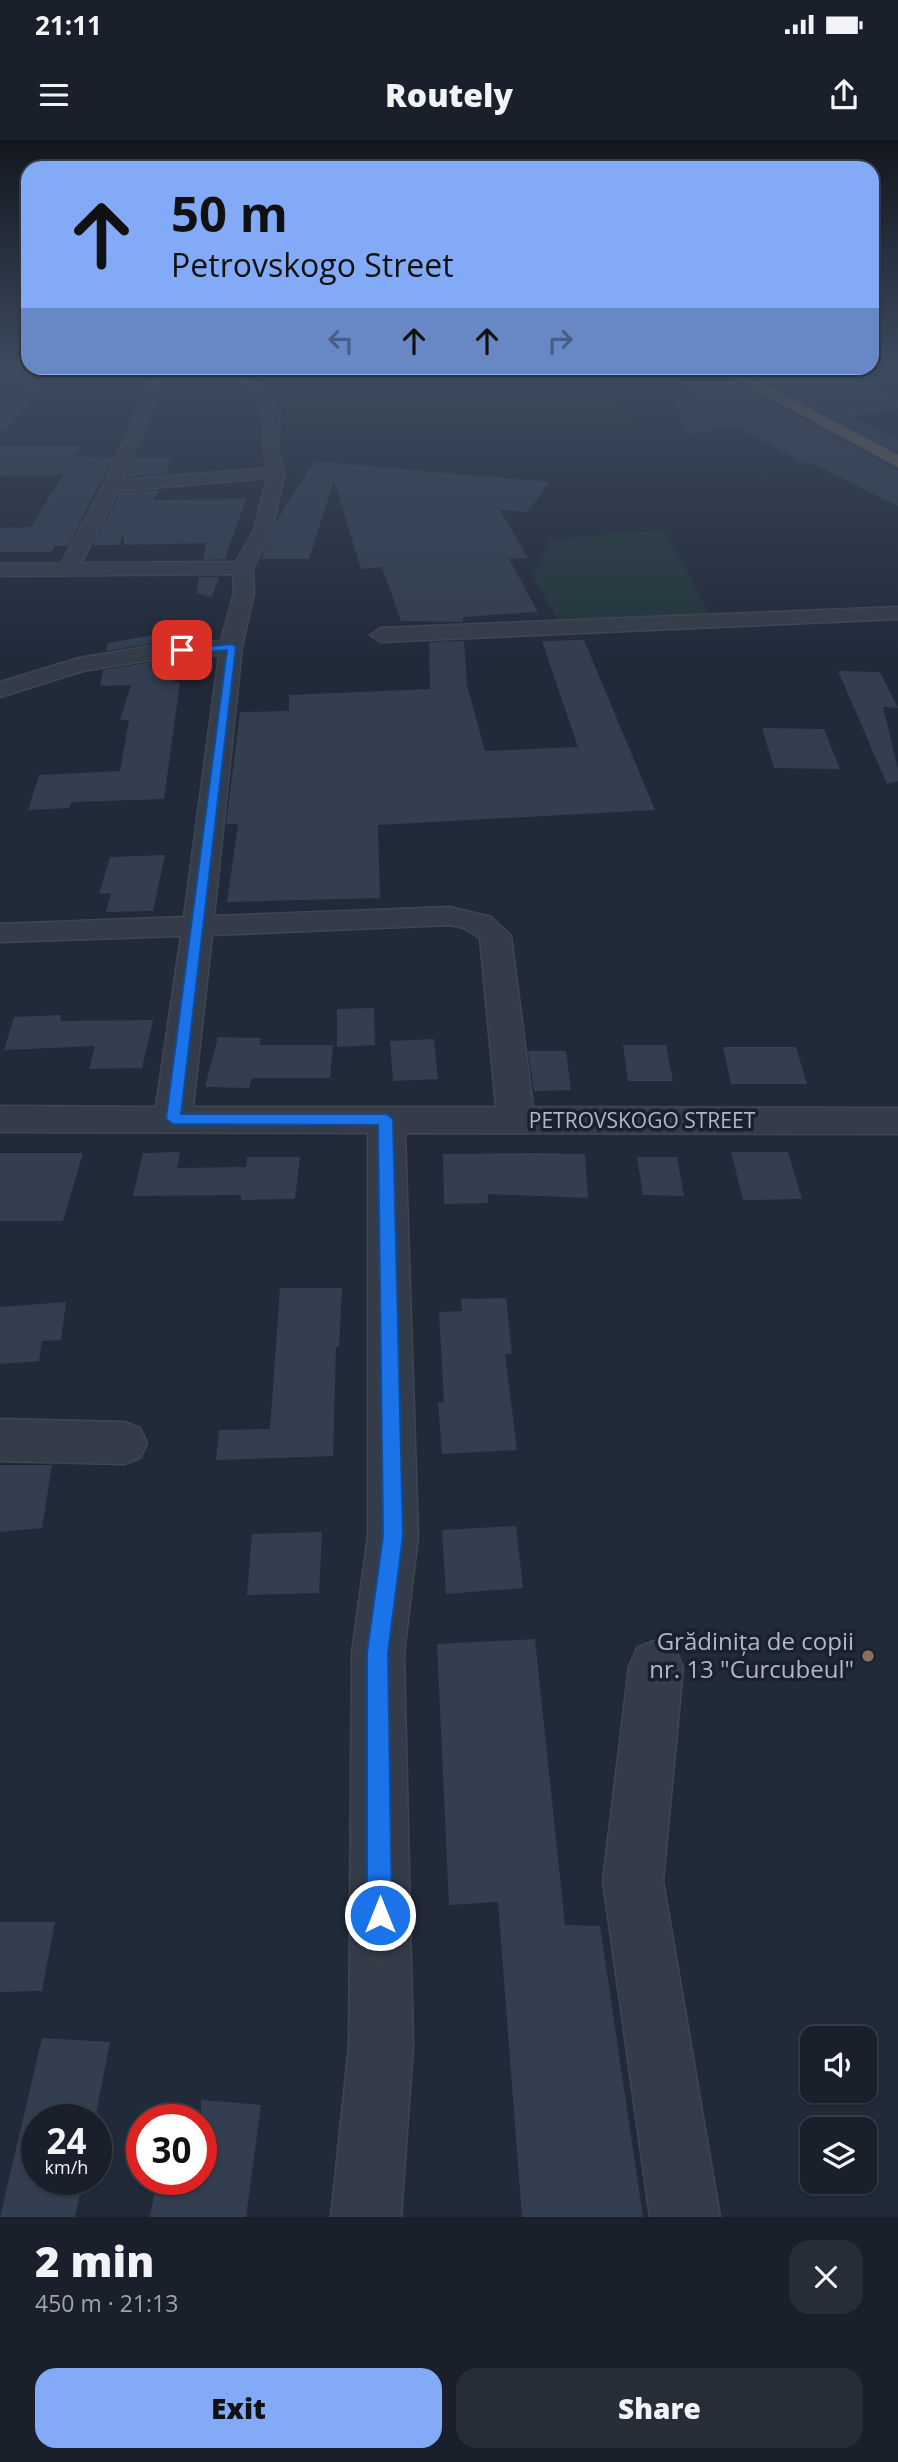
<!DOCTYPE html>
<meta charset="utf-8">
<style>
body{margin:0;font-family:"Open Sans",sans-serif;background:#262d37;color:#f1f3f6;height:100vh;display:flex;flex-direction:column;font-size:26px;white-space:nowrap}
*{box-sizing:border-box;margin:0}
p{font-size:23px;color:#9fa3a9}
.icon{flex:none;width:38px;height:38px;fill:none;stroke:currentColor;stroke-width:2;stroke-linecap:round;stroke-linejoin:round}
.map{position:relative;height:2077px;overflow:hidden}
.panel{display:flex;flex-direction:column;background:#19202b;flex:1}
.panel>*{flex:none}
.top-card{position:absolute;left:21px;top:21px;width:858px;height:214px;border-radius:21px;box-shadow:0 2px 5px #0004,0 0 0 2px #373e47;background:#83aaf7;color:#111;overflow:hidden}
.buttons{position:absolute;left:800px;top:1886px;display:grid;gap:14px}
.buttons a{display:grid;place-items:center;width:77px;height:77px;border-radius:14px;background:#19202b;box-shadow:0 2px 5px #0004,0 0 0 2px #373e47;font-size:35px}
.speed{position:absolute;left:21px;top:1964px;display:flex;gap:14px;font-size:35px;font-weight:700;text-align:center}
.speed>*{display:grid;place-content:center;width:91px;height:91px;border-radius:50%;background:#19202b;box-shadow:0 2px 5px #0004,0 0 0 2px #373e47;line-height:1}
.speed small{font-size:18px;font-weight:400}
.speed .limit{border:10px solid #d22;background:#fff;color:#111}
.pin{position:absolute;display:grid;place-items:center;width:60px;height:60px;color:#fff;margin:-30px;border-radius:14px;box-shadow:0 4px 10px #0006}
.me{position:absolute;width:77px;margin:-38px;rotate:0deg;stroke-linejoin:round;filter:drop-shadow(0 0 5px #0008)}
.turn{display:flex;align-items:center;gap:24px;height:147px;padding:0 35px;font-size:32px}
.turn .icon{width:91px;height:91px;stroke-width:2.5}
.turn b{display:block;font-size:49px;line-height:60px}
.lanes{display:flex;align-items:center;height:66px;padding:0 35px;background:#0003;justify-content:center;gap:35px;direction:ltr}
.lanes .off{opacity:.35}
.round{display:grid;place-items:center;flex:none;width:74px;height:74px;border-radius:21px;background:#262d37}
.head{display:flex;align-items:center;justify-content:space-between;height:119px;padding:0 35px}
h1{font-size:42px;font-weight:800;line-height:52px}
.action{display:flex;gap:14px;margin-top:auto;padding:14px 35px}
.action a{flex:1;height:80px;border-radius:21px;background:#83aaf7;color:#111;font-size:28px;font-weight:800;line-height:80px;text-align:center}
.action a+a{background:#262d37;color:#f1f3f6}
.status{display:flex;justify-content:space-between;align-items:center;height:49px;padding:0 35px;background:#19202b;direction:ltr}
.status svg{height:19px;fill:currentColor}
header{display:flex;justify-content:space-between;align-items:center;height:91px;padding:0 35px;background:#19202b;font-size:32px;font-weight:800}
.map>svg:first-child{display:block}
.green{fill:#23363a}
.building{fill:#333e50}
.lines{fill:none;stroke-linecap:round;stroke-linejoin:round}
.minor-casing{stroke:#3e4553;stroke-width:3}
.highway-casing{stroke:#3f4754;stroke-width:3}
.minor{fill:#353c49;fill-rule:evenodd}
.highway{fill:#6f6552;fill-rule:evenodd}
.route{fill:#1a73e8;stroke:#114b97;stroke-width:2}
.education-dot{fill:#8d6e63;stroke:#1a212e;stroke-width:2.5}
.labels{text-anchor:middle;stroke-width:7;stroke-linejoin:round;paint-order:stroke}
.street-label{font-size:21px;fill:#afb7c6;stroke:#1a212e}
.near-poi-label{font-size:24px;fill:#afb7c6;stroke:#1a212e;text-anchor:end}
</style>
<div class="status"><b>21:11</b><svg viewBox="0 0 49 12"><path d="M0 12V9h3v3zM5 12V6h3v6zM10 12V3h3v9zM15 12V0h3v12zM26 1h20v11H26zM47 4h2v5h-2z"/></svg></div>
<header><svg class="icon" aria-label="menu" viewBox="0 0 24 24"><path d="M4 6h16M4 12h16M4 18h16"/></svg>Routely<svg class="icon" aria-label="share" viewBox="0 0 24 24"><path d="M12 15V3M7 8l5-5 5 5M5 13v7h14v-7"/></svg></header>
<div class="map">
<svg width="898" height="2077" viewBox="0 0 898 2077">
<rect width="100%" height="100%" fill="#212a39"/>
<!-- green -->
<path class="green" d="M 258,231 L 569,231 L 635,281 L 297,281 L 258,238 Z
M 664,390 L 711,477 L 560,484 L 533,436 L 550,400 Z"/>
<!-- building -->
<path class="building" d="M 863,234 L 898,259 L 898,269 L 850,276 L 898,300 L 898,312 L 756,237 Z
M 732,240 L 898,330 L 898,366 L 812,323 L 806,324 L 736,287 L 686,294 L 674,258 L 697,257 L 681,242 Z
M 0,306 L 81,306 L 75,316 L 113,318 L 68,406 L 55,406 L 51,412 L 0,412 L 0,388 L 31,387 L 63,335 L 0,336 Z
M 135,318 L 172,318 L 165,334 L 127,337 Z
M 314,321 L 549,342 L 528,372 L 500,370 L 528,418 L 509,419 L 538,472 L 463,477 L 463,482 L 401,481 L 382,427 L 361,429 L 334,340 L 309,419 L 261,419 L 276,382 Z
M 159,350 L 153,360 L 246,359 L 225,419 L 203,420 L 206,403 L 124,405 L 124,393 L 119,405 L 93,405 L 120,353 Z
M 199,437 L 219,437 L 212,457 L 196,453 Z
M 164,493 L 161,502 L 106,511 L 108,503 Z
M 584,500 L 655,670 L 378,685 L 380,758 L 227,762 L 238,684 L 226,684 L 240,572 L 289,571 L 289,555 L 430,549 L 429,502 L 464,501 L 467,545 L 485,611 L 578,607 L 542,501 Z
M 153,522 L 150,528 L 177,527 L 174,542 L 180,542 L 164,659 L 71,662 L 69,668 L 28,670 L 39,635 L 120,631 L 129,580 L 120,580 L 131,545 L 100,546 L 103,530 Z
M 838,531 L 880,532 L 898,568 L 883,567 L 898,629 L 898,641 L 887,644 Z
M 762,588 L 824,589 L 840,629 L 774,628 Z
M 165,715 L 153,771 L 106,772 L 111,753 L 99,754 L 110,717 Z
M 374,868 L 375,905 L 337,907 L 337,869 Z
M 61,875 L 60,881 L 153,880 L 142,928 L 89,929 L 95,906 L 4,910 L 14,877 Z
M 218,897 L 261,898 L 259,905 L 333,905 L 330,938 L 252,938 L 249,948 L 205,947 Z
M 434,899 L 438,939 L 393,941 L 390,901 Z
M 623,905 L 666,905 L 673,941 L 628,941 Z
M 723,907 L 796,907 L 807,944 L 731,944 Z
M 528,911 L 566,911 L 571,950 L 534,951 Z
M 180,1012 L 177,1028 L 246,1027 L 247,1017 L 300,1017 L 295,1059 L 241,1060 L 241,1055 L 133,1056 L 143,1013 Z
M 731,1012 L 788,1012 L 802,1059 L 743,1060 Z
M 0,1013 L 83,1013 L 63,1081 L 0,1081 Z
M 534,1013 L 585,1014 L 588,1058 L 488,1054 L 488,1063 L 444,1064 L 443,1014 Z
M 637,1017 L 677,1017 L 684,1056 L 643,1055 Z
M 280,1148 L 342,1148 L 339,1207 L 336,1207 L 333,1316 L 216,1320 L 219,1290 L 270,1289 Z
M 506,1158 L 512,1214 L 505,1214 L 517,1310 L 442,1314 L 438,1262 L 444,1262 L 439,1172 L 462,1171 L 461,1159 Z
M 66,1162 L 61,1200 L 42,1201 L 39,1221 L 0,1224 L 0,1167 Z
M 0,1325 L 52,1325 L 42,1388 L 0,1392 Z
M 516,1386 L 523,1448 L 446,1454 L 442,1390 Z
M 322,1392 L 319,1453 L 247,1455 L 252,1394 Z
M 535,1499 L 565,1785 L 600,1786 L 643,2077 L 522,2077 L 498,1762 L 449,1765 L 437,1504 Z
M 0,1782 L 55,1782 L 42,1851 L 0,1852 Z
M 42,1898 L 110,1902 L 95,1979 L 37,1979 L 37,2039 L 83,2039 L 75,2077 L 0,2077 Z
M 201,1960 L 261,1965 L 246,2077 L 150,2077 L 157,2039 L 201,2039 Z"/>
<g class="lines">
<!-- minor casing -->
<g class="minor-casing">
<path id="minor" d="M 37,231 L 51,231 L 5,288 L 0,290 L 0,275 Z
M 155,231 L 169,231 L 123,340 L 267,328 C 255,288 277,282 242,245 C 234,237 220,239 213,231 L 232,231 L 249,236 L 272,262 L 279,273 L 279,314 L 285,332 L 272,390 L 253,428 L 254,453 L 242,507 L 214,776 L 450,767 L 491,777 L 511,796 L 533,967 L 898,968 L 898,994 L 405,993 L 418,1396 L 404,1513 L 413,1906 L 401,2077 L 331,2077 L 349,1906 L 352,1513 L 368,1396 L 368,993 L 0,992 L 0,966 L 156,967 L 181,796 L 0,802 L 0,784 L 184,777 L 219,515 L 157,519 L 83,531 L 0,557 L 0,542 L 79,518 L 157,505 L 221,501 L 234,453 L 233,434 L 0,436 L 0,424 L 61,424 L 103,346 ZM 267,338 L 254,390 L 236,422 L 81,423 L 118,351 ZM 450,785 L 464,788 L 480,798 L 496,967 L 193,967 L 212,795 Z
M 898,467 L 898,479 L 381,502 L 370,495 L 381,488 Z
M 0,1279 L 124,1282 L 140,1288 L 147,1303 L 140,1318 L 124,1324 L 0,1321 Z
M 656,1500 L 675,1508 L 683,1527 L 663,1741 L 720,2077 L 650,2077 L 603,1741 L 629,1527 L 637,1508 Z"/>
</g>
<!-- highway casing -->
<g class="highway-casing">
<path id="highway" d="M 721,231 L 738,231 L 898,315 L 898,327 Z"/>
</g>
<!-- minor -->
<use href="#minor" class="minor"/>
<!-- highway -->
<use href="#highway" class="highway"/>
</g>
<!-- sky -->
<linearGradient id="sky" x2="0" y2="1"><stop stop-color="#12171f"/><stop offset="0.44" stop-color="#3d4a5f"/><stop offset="1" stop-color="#3d4a5f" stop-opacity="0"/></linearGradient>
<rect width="898" height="521" fill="url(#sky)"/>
<!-- route -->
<path class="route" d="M 232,504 L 236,507 L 181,974 L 386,974 L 393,979 L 403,1396 L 388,1513 L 392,1775 L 389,1784 L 380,1788 L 371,1784 L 367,1775 L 367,1513 L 383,1396 L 378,985 L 173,984 L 166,979 L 227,510 L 182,513 L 177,510 Z"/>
<!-- markers -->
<circle class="education-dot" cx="868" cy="1516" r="7"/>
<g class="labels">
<!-- street labels -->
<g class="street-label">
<text x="642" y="988">PETROVSKOGO STREET</text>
</g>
<!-- near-poi labels -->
<g class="near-poi-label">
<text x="854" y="1510">Grădinița de copii<tspan x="854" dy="28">nr. 13 "Curcubeul"</tspan></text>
</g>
</g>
</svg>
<div class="buttons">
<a><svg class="icon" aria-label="sound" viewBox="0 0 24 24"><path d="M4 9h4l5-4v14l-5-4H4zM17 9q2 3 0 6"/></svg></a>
<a><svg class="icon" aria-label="layers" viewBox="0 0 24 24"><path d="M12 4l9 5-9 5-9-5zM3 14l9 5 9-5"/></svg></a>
</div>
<div class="speed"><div>24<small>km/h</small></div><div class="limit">30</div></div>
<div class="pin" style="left:182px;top:510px;background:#d93025"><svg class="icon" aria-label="arrive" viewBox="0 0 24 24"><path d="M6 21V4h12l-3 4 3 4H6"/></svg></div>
<svg class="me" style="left:380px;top:1775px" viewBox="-20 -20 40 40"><circle r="17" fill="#1a73e8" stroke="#fff" stroke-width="3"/><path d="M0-11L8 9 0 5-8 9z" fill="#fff"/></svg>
<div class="top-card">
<div class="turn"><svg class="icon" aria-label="ahead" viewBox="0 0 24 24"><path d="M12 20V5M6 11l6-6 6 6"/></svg><div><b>50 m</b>Petrovskogo Street</div></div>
<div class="lanes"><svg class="icon off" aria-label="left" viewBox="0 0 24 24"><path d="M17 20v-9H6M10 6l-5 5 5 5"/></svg><svg class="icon" aria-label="ahead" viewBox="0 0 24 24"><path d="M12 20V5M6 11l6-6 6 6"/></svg><svg class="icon" aria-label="ahead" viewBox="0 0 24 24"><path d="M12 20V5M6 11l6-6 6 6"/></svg><svg class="icon off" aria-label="right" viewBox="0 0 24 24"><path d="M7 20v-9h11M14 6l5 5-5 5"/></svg></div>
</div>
</div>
<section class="panel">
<div class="head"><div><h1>2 min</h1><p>450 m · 21:13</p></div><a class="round"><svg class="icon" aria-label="close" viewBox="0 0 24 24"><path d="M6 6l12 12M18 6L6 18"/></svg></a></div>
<div class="action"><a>Exit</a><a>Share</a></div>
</section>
